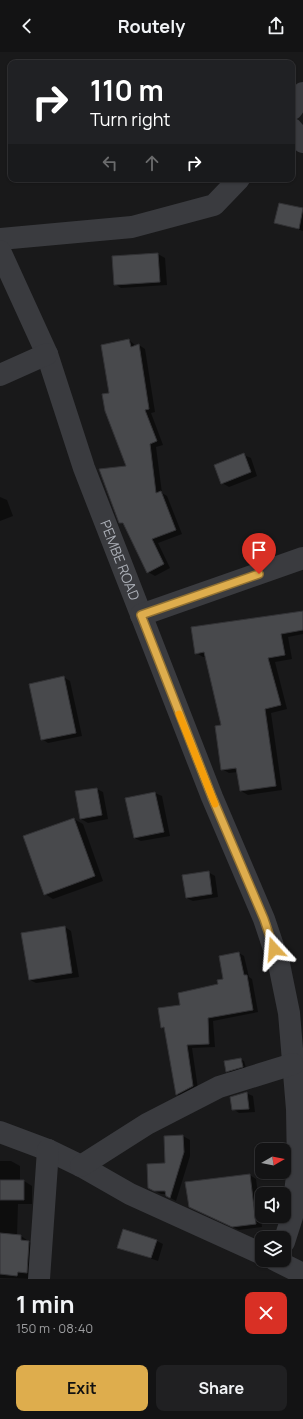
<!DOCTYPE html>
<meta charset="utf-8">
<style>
body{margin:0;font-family:Manrope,sans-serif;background:#202022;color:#f1f3f6;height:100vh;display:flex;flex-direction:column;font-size:15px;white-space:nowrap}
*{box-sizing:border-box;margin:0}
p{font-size:13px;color:#9d9ea0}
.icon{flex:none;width:22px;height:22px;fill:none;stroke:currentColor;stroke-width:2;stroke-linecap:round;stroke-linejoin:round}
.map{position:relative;height:1227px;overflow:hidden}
.details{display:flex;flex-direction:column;background:#131314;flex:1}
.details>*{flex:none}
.guide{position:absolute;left:8px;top:8px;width:287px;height:122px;border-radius:8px;box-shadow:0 1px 3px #0004,0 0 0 1px #323234;background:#202124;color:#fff;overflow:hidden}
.needle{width:26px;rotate:81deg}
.buttons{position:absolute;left:255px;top:1091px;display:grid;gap:8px}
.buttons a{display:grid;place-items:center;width:36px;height:36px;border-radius:8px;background:#131314;box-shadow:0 1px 3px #0004,0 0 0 1px #323234;font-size:20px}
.pin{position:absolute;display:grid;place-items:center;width:34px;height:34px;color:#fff;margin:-41px -17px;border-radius:50% 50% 50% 0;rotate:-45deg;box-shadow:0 0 4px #0007}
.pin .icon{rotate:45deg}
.me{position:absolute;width:44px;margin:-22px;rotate:341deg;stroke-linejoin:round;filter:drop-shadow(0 0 3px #0008)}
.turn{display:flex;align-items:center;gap:14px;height:84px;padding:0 16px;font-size:18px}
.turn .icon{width:52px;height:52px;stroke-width:2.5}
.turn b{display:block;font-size:28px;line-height:34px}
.lanes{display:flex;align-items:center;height:38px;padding:0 16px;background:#0003;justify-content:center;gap:20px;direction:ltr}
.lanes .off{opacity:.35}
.round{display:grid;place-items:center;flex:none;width:42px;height:42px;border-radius:8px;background:#202022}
.head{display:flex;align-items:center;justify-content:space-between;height:68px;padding:0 16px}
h1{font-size:24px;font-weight:700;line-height:30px}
.primary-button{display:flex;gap:8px;margin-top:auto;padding:8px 16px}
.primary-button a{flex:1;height:46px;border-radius:8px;background:#dead4d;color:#111;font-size:16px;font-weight:700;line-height:46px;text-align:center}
.primary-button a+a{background:#202022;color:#f1f3f6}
header{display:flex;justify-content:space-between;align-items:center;height:52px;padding:0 16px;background:#131314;font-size:18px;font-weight:700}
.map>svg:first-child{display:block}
.shadow{fill:#0007;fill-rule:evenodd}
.building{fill:#48494c;stroke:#333336}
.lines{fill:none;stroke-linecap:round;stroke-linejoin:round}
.minor{stroke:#3a3b3f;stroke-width:22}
.route-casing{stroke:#907032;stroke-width:10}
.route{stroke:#dead4d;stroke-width:7}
.slow{stroke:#f59e0b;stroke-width:7}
.labels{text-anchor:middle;stroke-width:3.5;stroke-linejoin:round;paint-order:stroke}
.street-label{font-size:14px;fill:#acb0b8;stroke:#141415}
</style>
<header><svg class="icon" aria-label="back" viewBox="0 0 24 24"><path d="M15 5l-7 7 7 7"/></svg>Routely<svg class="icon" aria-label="share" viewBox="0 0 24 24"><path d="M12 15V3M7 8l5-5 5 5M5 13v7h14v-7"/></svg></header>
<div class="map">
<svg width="303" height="1227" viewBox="0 0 303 1227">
<rect width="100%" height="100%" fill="#19191a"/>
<!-- shadow -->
<path class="shadow" d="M 280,152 L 303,158 L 303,179 L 275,170 Z
M 158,202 L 165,206 L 167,233 L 121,236 L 115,232 L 113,205 Z
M 129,288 L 136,294 L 139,293 L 145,297 L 155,360 L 151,361 L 163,393 L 156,395 L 162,441 L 167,444 L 182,482 L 158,491 L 170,516 L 155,524 L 148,520 L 126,474 L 120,471 L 127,414 L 110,342 Z
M 244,403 L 251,406 L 257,424 L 229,435 L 222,431 Z
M 0,445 L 7,448 L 13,464 L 0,469 Z
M 303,560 L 303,582 L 288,585 L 292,607 L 275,610 L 287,657 L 271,661 L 282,738 L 248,743 L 241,739 L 238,720 L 229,721 L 222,717 L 222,674 L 206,605 L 203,605 L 196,601 ZM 241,714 L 241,716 L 227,718 L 227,716 Z
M 63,625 L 70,629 L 82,684 L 48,691 L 42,687 Z
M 97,737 L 103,740 L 108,767 L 88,771 L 81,767 Z
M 155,741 L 162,744 L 170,784 L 141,789 L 134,786 L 126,746 Z
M 74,767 L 83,772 L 103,829 L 53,847 L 45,842 Z
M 208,820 L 215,824 L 218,845 L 193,849 L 186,846 Z
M 65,875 L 71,879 L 79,925 L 36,931 L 30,928 Z
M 239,901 L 244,904 L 249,925 L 252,927 L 258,960 L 213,969 L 215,995 L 192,996 L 198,1037 L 182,1046 L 177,1042 L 166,977 L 162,975 L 182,954 L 219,933 L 224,928 Z
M 241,1008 L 244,1009 L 246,1016 L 230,1021 L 227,1019 Z
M 246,1041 L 253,1044 L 255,1060 L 239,1061 L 233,1057 Z
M 183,1084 L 190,1088 L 190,1104 L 176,1149 L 167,1144 L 167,1142 L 161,1142 L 149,1136 L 166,1112 L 165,1085 Z
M 0,1109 L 11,1109 L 20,1114 L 20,1129 L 24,1129 L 32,1134 L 32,1152 L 18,1152 L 17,1184 L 21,1184 L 37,1195 L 35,1227 L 0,1226 Z
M 250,1123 L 256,1127 L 262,1175 L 239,1178 L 196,1158 Z
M 157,1189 L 163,1192 L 158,1209 L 118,1195 Z"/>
<!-- building -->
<path class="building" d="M 279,151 L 303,156 L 299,177 L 274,171 Z
M 158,201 L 160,230 L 114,233 L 112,204 Z
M 129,287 L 131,295 L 139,292 L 149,357 L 145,358 L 157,389 L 150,392 L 156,441 L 161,439 L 176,478 L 152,487 L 164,512 L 147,521 L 123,471 L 119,471 L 99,417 L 126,414 L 105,359 L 102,342 L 109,341 L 101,293 Z
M 244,401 L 251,420 L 221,432 L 214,413 Z
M 303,559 L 303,578 L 281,582 L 285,603 L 268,606 L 281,653 L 265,657 L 276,734 L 240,739 L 236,716 L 221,718 L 215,674 L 221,673 L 204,600 L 195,602 L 191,575 Z
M 64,624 L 76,681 L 41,688 L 29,632 Z
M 97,736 L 102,763 L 80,767 L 75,739 Z
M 155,740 L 164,780 L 134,786 L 125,746 Z
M 74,766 L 95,824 L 44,843 L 23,784 Z
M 209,819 L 212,842 L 186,846 L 182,823 Z
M 65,874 L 72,921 L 29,928 L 21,881 Z
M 239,900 L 244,923 L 247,923 L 253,958 L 208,966 L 209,992 L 187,993 L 193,1034 L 176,1043 L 164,975 L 161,976 L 158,956 L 180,953 L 178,941 L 218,932 L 217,928 L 223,927 L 219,904 Z
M 241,1006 L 243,1015 L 226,1020 L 224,1009 Z
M 247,1040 L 249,1057 L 232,1058 L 230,1045 Z
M 183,1083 L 184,1100 L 170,1146 L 166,1144 L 165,1139 L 154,1139 L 148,1136 L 147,1112 L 165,1111 L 164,1084 Z
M 250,1122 L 256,1172 L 232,1175 L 189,1155 L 185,1130 Z
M 0,1128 L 24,1128 L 24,1148 L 0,1148 Z
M 123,1177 L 157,1188 L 151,1206 L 117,1196 Z
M 0,1181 L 21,1183 L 21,1188 L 29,1189 L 27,1221 L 18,1220 L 17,1224 L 0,1222 Z"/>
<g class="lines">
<!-- minor -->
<g class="minor">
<path d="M 292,57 L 303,41"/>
<path d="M 292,77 L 303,90"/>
<path d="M 0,187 L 132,175 L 214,153 L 239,127"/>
<path id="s1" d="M 0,199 L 47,302 L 84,416 L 212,745 L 264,867 L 279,912 L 289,961 L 297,1057 L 298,1116 L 292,1165 L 284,1190"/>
<path d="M 0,323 L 47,302"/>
<path d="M 141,563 L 303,506"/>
<path d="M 0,1080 L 48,1098 L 81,1114 L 130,1142 L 262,1202"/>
<path d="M 81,1114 L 147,1072 L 219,1035 L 293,1012"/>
<path d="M 275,1208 L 303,1222"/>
<path d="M 39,1227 L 48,1098"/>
</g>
</g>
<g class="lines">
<!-- route casing -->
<g class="route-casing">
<path id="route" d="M 259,522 L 141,563 L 212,745 L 264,867 L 274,897"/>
</g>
<!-- route -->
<use href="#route" class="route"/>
<!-- slow -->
<path class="slow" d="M 179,662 L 215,752"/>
</g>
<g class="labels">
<!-- street labels -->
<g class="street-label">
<text dy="5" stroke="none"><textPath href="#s1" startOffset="332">PEMBE ROAD</textPath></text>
</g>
</g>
</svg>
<div class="buttons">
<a><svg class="needle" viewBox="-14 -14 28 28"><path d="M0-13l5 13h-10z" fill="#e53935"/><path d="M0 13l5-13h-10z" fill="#9d9ea0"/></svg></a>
<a><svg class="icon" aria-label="sound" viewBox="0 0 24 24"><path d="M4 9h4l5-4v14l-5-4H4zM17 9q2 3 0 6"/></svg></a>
<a><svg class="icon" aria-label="layers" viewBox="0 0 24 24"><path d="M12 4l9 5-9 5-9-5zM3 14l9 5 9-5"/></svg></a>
</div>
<div class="pin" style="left:259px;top:522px;background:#d93025"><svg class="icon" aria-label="arrive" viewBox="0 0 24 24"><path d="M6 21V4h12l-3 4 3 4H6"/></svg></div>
<svg class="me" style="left:274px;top:897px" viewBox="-20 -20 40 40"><path d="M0-17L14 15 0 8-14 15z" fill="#dead4d" stroke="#fff" stroke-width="4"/></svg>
<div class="guide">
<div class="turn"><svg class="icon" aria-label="right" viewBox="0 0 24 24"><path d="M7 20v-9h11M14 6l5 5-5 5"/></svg><div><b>110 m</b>Turn right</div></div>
<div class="lanes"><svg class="icon off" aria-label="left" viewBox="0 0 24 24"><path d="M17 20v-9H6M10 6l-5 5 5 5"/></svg><svg class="icon off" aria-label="ahead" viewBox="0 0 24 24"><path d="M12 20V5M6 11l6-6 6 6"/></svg><svg class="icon" aria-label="right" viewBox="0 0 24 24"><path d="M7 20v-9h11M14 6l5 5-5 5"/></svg></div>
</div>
</div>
<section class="details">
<div class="head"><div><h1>1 min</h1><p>150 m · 08:40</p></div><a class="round" style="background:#d93025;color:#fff"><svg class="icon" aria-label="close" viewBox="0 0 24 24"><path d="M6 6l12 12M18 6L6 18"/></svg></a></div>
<div class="primary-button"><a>Exit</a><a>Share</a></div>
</section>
